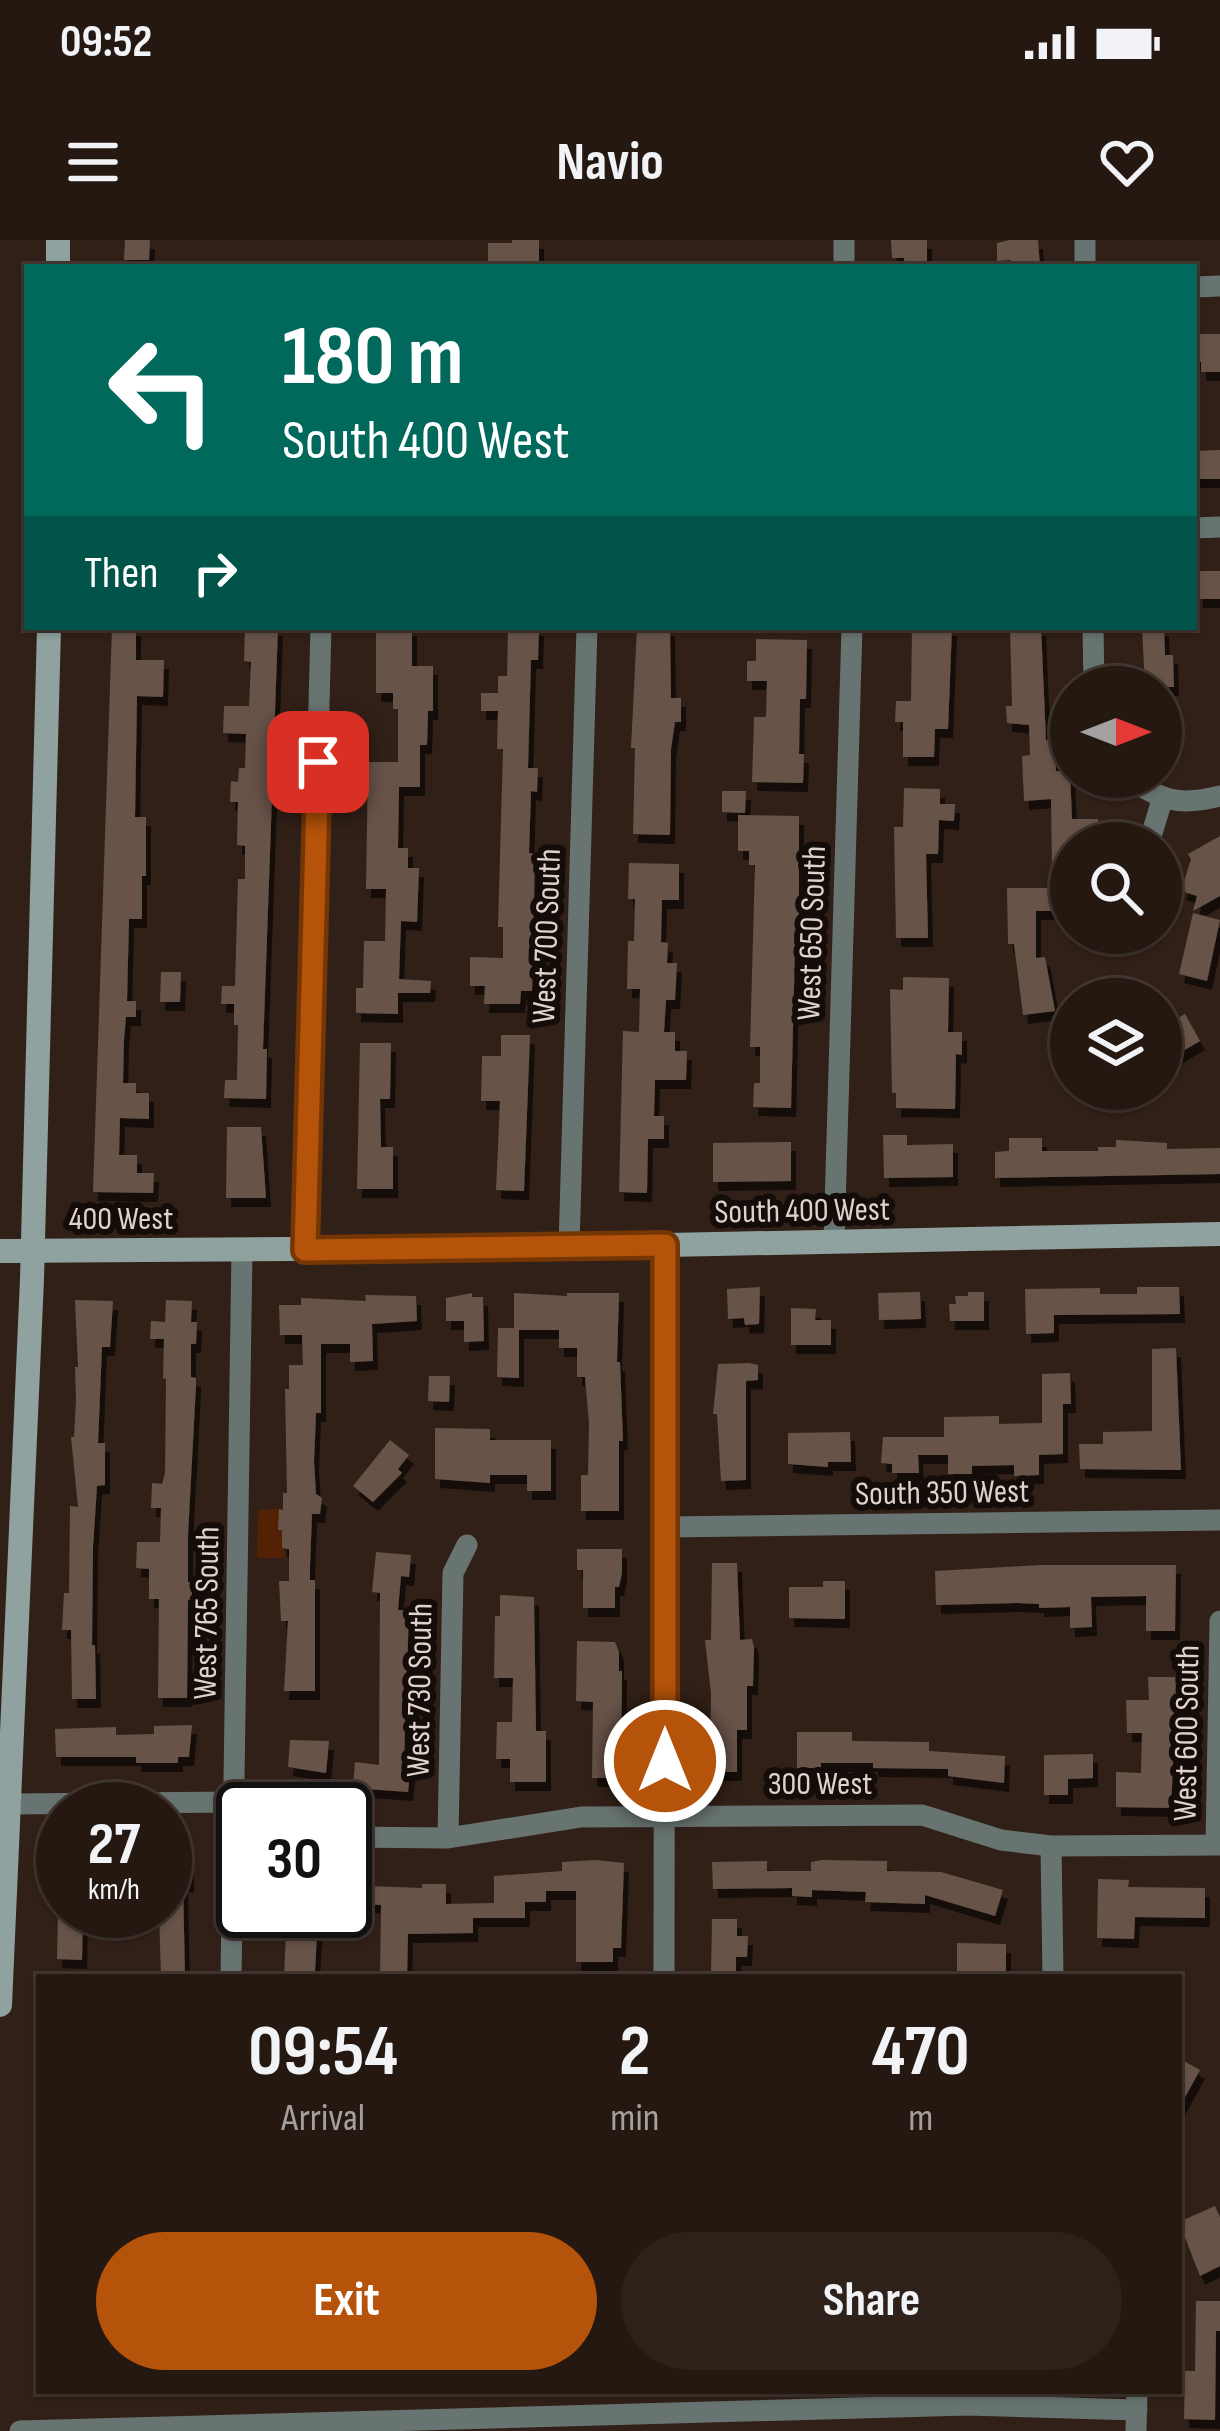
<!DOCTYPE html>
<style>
body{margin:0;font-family:"Sofia Sans Condensed",sans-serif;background:#2d211a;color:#f1f3f6;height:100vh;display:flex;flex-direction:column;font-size:45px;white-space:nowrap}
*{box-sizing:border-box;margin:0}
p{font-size:39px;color:#a3a09f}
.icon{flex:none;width:66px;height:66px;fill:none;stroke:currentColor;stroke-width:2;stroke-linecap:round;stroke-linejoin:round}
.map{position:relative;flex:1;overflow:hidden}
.drawer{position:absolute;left:36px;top:1734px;width:1146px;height:420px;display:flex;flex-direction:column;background:#251811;border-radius:0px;box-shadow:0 3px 9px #0004,0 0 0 3px #423731}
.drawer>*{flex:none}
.top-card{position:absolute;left:24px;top:24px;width:1173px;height:366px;border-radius:0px;box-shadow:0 3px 9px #0004,0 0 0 3px #423731;background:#00695c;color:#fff;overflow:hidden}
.needle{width:78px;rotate:90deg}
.controls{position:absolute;left:1050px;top:426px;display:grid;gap:24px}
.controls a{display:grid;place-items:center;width:132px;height:132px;border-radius:50%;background:#251811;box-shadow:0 3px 9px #0004,0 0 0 3px #423731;font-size:60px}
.speed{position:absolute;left:36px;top:1542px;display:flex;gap:24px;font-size:60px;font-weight:700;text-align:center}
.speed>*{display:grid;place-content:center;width:156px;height:156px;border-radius:50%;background:#251811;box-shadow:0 3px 9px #0004,0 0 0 3px #423731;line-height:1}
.speed small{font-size:30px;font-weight:400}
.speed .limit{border:6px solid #111;border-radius:18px;background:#fff;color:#111}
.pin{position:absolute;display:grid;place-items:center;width:102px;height:102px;color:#fff;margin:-51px;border-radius:24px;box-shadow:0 6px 18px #0006}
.me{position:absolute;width:132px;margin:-66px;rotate:0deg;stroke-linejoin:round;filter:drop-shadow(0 0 9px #0008)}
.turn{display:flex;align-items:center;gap:42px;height:252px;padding:0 60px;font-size:54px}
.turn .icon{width:156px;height:156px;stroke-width:2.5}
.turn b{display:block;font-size:84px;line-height:102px}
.then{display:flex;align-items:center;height:114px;padding:0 60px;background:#0003;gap:24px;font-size:45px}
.eta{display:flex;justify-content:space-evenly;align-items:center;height:204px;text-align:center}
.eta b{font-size:72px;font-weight:700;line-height:84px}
.cta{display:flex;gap:24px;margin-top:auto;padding:24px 60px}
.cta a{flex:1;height:138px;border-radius:72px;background:#b45309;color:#fff;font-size:48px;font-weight:700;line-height:138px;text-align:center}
.cta a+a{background:#2d211a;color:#f1f3f6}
.status{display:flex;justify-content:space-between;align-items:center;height:84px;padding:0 60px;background:#251811;direction:ltr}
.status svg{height:33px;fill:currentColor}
header{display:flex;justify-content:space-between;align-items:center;height:156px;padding:0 60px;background:#251811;font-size:54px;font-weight:700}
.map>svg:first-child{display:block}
.green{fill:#532204}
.building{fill:#675348;filter:url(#shadow)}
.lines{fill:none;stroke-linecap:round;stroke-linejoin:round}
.street{stroke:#687472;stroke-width:21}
.secondary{stroke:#8fa29f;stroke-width:24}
.route-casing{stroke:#753606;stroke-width:30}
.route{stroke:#b45309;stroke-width:21}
.labels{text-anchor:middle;stroke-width:12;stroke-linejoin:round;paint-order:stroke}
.street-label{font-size:33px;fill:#dfd2cd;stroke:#130c08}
</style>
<div class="status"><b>09:52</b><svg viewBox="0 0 49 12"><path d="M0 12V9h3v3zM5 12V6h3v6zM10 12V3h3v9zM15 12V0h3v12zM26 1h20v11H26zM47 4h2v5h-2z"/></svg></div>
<header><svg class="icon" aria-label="menu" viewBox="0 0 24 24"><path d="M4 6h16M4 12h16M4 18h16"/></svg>Navio<svg class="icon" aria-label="heart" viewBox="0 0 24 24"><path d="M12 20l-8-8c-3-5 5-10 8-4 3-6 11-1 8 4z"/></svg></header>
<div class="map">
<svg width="1220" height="2191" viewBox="0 0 1220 2191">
<defs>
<filter id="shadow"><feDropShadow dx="5" dy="9" stdDeviation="0" flood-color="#0009"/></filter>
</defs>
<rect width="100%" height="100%" fill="#312017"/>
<!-- green -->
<path class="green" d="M 279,1269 L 285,1318 L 257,1318 L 258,1270 Z"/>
<!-- building -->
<path class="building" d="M 125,0 L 150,0 L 149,20 L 124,20 Z
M 512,0 L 539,0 L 539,27 L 488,27 L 488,3 L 512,3 Z
M 891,0 L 927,0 L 927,27 L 905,27 L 904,18 L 892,18 Z
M 1009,0 L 1038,0 L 1040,27 L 1010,27 L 1010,20 L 997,21 L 997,3 Z
M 1194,94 L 1220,94 L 1220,132 L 1201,132 L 1201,122 L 1195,122 Z
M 1220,210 L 1220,239 L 1195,239 L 1194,211 Z
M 1197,331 L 1220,331 L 1220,359 L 1198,359 Z
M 112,387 L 136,387 L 136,420 L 164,420 L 163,457 L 137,456 L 135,577 L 146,577 L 146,636 L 142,636 L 142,679 L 129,679 L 127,761 L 136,761 L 136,777 L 126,777 L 124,799 L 123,843 L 136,843 L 136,853 L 149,853 L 149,879 L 120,878 L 119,915 L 137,915 L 137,933 L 154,933 L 153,953 L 93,952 Z
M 245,387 L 278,387 L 263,809 L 267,809 L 266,859 L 224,858 L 225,840 L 237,840 L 238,785 L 234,785 L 234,764 L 221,764 L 222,746 L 235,746 L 238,639 L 245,639 L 245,606 L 237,605 L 238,562 L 230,562 L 231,541 L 238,542 L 239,528 L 245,528 L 246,494 L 223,493 L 224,466 L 249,466 L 251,422 L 244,421 Z
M 376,387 L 412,387 L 412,426 L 433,426 L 433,471 L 428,471 L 427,505 L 420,505 L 420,547 L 399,547 L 398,608 L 408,608 L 408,628 L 419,628 L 417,682 L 401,681 L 399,739 L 431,741 L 430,753 L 398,753 L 398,774 L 356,773 L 356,748 L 363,748 L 364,701 L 385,701 L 386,649 L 366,649 L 368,522 L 398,522 L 398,469 L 393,469 L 393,453 L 376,453 Z
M 508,387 L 539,387 L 538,420 L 531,420 L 528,528 L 538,528 L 537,552 L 531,551 L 529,613 L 535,614 L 532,751 L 521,751 L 520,764 L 484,764 L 485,746 L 470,746 L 470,717 L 503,718 L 503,687 L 498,687 L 503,509 L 497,509 L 498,471 L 481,471 L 481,453 L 498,453 L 498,436 L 507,436 Z
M 637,387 L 670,387 L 671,458 L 681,458 L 681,482 L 675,482 L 671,509 L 670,595 L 633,594 L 635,508 L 631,508 Z
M 912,387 L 952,387 L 948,489 L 935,489 L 934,517 L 903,517 L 903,482 L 895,482 L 896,461 L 911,461 Z
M 1010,387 L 1041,387 L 1046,500 L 1054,500 L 1056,531 L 1070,531 L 1072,579 L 1098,579 L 1098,603 L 1071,603 L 1071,634 L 1052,634 L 1051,559 L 1024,561 L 1022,516 L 1030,515 L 1029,485 L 1007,483 L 1006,466 L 1012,466 Z
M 1142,387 L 1164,387 L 1165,415 L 1173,415 L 1174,447 L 1145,447 Z
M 756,399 L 807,400 L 806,459 L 800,459 L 799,514 L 804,514 L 803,543 L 752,542 L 754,477 L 766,477 L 767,441 L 747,441 L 747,421 L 756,421 Z
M 904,548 L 940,549 L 940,564 L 955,564 L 954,581 L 939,580 L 938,614 L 926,614 L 928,698 L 896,698 L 894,587 L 903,587 Z
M 722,551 L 746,551 L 745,573 L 722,572 Z
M 738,575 L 799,576 L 799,708 L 795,707 L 791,868 L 753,867 L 754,843 L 760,843 L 760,807 L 750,807 L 755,625 L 749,625 L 749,611 L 738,611 Z
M 1220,596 L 1220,656 L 1193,671 L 1197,656 L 1181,651 L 1191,619 L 1188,614 Z
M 629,623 L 679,624 L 679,660 L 662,660 L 661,702 L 668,703 L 667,723 L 677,723 L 675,760 L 666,760 L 664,792 L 675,792 L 675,811 L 687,811 L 686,840 L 655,840 L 654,876 L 664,876 L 664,899 L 648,899 L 647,953 L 619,952 L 623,791 L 639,792 L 640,749 L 627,749 L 628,701 L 634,701 L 635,659 L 628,659 Z
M 1007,648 L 1058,648 L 1059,671 L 1036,671 L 1036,718 L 1045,717 L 1055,771 L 1023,775 L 1014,704 L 1008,704 Z
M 1193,673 L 1220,680 L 1207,741 L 1179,734 Z
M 161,732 L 181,732 L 180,762 L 160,762 Z
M 903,737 L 949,738 L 948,792 L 962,792 L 962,815 L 956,814 L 955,869 L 896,868 L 896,853 L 892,853 L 890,749 L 903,750 Z
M 1185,774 L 1200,801 L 1161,824 L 1161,788 Z
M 501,795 L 530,795 L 524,951 L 496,950 L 500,861 L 481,861 L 482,816 L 501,816 Z
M 360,803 L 391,803 L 390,859 L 380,859 L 381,907 L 393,907 L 393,949 L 357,949 Z
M 227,887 L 261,887 L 266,958 L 226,958 Z
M 883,895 L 907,895 L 907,905 L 953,904 L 953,937 L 884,938 Z
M 1009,898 L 1042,898 L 1042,911 L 1098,911 L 1098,907 L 1116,907 L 1116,900 L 1167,903 L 1167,909 L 1220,908 L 1220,934 L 995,938 L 995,912 L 1009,911 Z
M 791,902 L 791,941 L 713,942 L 713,903 Z
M 760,1047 L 759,1084 L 745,1085 L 744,1078 L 728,1079 L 727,1049 Z
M 1137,1047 L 1179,1047 L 1180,1074 L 1054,1075 L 1054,1093 L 1026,1094 L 1025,1049 L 1100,1048 L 1100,1054 L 1137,1054 Z
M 920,1052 L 921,1079 L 879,1080 L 878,1053 Z
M 968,1052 L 984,1052 L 984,1081 L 950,1081 L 949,1064 L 956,1064 L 955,1056 L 968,1056 Z
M 472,1053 L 472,1057 L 483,1057 L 484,1101 L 464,1102 L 464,1081 L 446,1081 L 446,1058 Z
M 514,1053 L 567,1056 L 567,1053 L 619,1053 L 617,1122 L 620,1122 L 623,1201 L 619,1201 L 619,1271 L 581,1271 L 581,1235 L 588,1235 L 589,1183 L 585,1137 L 577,1137 L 577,1108 L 559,1108 L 559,1090 L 519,1090 L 519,1138 L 497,1137 L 498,1088 L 514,1088 Z
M 365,1055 L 416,1056 L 417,1081 L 372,1084 L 373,1121 L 350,1122 L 350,1104 L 321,1104 L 321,1173 L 316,1173 L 314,1222 L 316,1254 L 322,1258 L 320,1274 L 312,1274 L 310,1326 L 310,1340 L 315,1340 L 315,1451 L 284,1451 L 288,1381 L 281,1381 L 279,1341 L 289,1341 L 289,1309 L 282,1308 L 282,1290 L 278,1290 L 279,1269 L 283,1270 L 283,1253 L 287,1253 L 285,1149 L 289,1149 L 289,1125 L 303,1125 L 302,1095 L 280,1095 L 279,1065 L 301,1065 L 301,1058 L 366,1061 Z
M 75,1060 L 113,1061 L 110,1107 L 102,1107 L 98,1203 L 105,1203 L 105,1245 L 97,1246 L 93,1307 L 92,1405 L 95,1405 L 96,1459 L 72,1459 L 71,1390 L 62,1390 L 64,1353 L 69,1353 L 70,1266 L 78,1267 L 71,1197 L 74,1197 L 76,1160 L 75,1127 L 78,1127 Z
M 166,1060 L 192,1061 L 191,1082 L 197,1082 L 196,1104 L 191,1104 L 191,1137 L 196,1138 L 196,1145 L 188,1295 L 188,1342 L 192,1342 L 192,1360 L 188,1360 L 187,1458 L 158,1458 L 159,1359 L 149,1359 L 149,1329 L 136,1328 L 137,1302 L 160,1302 L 161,1268 L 151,1268 L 152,1243 L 162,1244 L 165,1233 L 166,1139 L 163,1138 L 164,1099 L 150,1099 L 151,1081 L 165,1082 Z
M 791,1068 L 816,1069 L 815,1080 L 831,1080 L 831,1105 L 791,1105 Z
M 1176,1108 L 1181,1230 L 1080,1229 L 1079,1204 L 1103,1204 L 1103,1192 L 1152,1191 L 1152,1109 Z
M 749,1123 L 758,1125 L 758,1140 L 746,1141 L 746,1240 L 721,1241 L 717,1174 L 713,1174 L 718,1124 Z
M 1070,1133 L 1071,1164 L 1063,1164 L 1063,1214 L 1039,1215 L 1039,1235 L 1014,1236 L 1014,1225 L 972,1226 L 972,1234 L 948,1234 L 948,1215 L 918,1215 L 919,1233 L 892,1233 L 892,1224 L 881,1223 L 883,1197 L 944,1197 L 944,1177 L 999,1176 L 999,1184 L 1042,1183 L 1042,1134 Z
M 429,1136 L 450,1136 L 449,1162 L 428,1161 Z
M 435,1188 L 490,1189 L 490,1200 L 551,1200 L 551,1251 L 527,1251 L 527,1235 L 490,1235 L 490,1243 L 435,1239 Z
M 850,1192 L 851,1222 L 828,1222 L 828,1227 L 788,1224 L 788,1193 Z
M 390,1200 L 409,1215 L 398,1229 L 402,1233 L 373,1262 L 353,1246 Z
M 577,1309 L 622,1309 L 622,1333 L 619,1347 L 615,1347 L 615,1368 L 583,1368 L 583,1330 L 577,1330 Z
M 376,1312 L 411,1315 L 409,1337 L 401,1336 L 398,1370 L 409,1370 L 404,1523 L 411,1524 L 408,1552 L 353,1548 L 355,1522 L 379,1525 L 380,1353 L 372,1352 Z
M 712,1323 L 737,1323 L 740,1400 L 752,1399 L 754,1407 L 753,1446 L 747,1446 L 747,1490 L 737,1490 L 737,1532 L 712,1532 L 710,1520 L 711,1454 L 705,1400 L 711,1400 Z
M 1041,1325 L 1176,1325 L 1175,1391 L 1146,1391 L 1146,1356 L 1091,1357 L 1092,1387 L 1070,1388 L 1070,1367 L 1039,1368 L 1039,1364 L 1017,1363 L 936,1365 L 935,1331 Z
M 823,1341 L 845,1341 L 845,1379 L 789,1378 L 789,1347 L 823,1347 Z
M 500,1355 L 534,1357 L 536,1491 L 546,1491 L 546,1542 L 510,1542 L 510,1519 L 496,1519 L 497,1482 L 512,1482 L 513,1438 L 494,1438 L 495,1376 L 500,1376 Z
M 577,1401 L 615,1402 L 619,1412 L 619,1431 L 622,1431 L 621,1538 L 592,1538 L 593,1462 L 576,1461 Z
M 1148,1437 L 1175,1437 L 1179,1482 L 1175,1482 L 1171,1568 L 1116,1567 L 1116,1532 L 1141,1533 L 1142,1493 L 1127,1493 L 1126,1460 L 1149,1460 Z
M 192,1485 L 189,1517 L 178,1517 L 178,1523 L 136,1523 L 136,1517 L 56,1517 L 55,1489 L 116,1487 L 116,1495 L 154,1494 L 154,1486 Z
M 797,1492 L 852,1492 L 852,1501 L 929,1502 L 929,1511 L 1005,1516 L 1004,1543 L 948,1536 L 948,1529 L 873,1528 L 873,1523 L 821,1523 L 821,1528 L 797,1528 Z
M 290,1500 L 329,1501 L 326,1533 L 288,1527 Z
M 1093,1514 L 1093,1538 L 1068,1539 L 1068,1555 L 1044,1555 L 1044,1515 Z
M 165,1612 L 189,1612 L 189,1643 L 183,1643 L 185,1737 L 161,1737 L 159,1671 L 165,1671 Z
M 596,1620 L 624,1623 L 621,1708 L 613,1708 L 613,1722 L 576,1722 L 576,1651 L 546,1651 L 546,1662 L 525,1662 L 525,1678 L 473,1678 L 473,1693 L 408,1694 L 407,1737 L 380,1737 L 381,1665 L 365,1664 L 366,1646 L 422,1648 L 422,1644 L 446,1644 L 446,1664 L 494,1663 L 494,1636 L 562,1631 L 562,1622 Z
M 822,1620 L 887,1621 L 887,1631 L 941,1632 L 1003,1650 L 995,1676 L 925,1655 L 925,1664 L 865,1662 L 866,1652 L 812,1650 L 812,1657 L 792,1656 L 792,1648 L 713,1649 L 712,1622 L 767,1621 L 767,1631 L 811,1631 L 811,1622 Z
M 1098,1639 L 1129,1640 L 1128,1647 L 1205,1648 L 1205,1678 L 1135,1677 L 1134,1699 L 1097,1698 Z
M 58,1671 L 83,1671 L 82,1720 L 57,1719 Z
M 712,1679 L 737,1679 L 737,1696 L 748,1696 L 747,1717 L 736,1717 L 736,1732 L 711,1731 Z
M 286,1691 L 317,1692 L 315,1731 L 310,1731 L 310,1737 L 284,1737 Z
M 957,1703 L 1006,1704 L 1006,1733 L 994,1732 L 994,1737 L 957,1737 Z
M 1179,1818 L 1200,1830 L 1179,1868 Z
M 1215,1966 L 1220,1977 L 1220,2026 L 1200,2036 L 1179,1982 Z
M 1196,2061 L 1220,2061 L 1220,2091 L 1216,2091 L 1215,2180 L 1184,2179 L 1185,2131 L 1195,2131 Z"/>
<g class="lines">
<!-- street -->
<path class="street" d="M 1085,0 L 1085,27
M 844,27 L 844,0
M 1194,47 L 1220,46
M 1194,288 L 1220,287
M 1093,387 L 1094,447
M 1126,537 C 1162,560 1178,567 1220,556
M 1149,603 L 1162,560
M 1118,704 L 1121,693
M 834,1001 L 852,387
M 569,1007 L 587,387
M 305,1009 L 321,387
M 665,1287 L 1220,1280
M 12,1564 L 235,1562 L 257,1569
M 345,1597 L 448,1598 L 581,1577 L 922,1575 L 1001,1600 L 1051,1606 L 1220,1605
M 448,1598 L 453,1333 L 467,1305
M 1216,1605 L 1220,1381
M 1051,1606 L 1053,1737
M 231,1737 L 242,1010
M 664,1737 L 665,1005
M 20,2191 L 967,2165 L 1137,2170
M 1136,2191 L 1137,2151"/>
<!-- secondary -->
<path class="secondary" d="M 58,27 L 58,0
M 0,1011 L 569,1007 L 1220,994
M 0,1765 L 32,1039 L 49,387"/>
</g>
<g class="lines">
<!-- route casing -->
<g class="route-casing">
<path id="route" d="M 318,522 L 305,1010 L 665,1005 L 665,1521"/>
</g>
<!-- route -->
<use href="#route" class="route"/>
</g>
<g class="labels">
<!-- street labels -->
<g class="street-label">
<text transform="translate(810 693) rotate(-88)" y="12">West 650 South</text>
<text transform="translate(545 696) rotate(-88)" y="12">West 700 South</text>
<text transform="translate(802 969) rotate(-1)" y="12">South 400 West</text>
<text x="121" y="989">400 West</text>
<text transform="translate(942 1251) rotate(-1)" y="12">South 350 West</text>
<text transform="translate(205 1373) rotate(-89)" y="12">West 765 South</text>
<text transform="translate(418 1450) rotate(-89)" y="12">West 730 South</text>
<text transform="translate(1185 1493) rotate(-89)" y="12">West 600 South</text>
<text x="820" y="1554">300 West</text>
</g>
</g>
</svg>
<div class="controls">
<a><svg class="needle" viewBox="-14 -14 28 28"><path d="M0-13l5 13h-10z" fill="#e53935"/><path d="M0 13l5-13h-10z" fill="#a3a09f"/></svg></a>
<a><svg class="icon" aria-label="search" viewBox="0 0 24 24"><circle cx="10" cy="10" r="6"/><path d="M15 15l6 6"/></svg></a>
<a><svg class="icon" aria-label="layers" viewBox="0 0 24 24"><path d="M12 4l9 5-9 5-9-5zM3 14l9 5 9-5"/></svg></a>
</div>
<div class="speed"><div>27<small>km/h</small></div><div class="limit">30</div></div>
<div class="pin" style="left:318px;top:522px;background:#d93025"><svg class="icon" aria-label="arrive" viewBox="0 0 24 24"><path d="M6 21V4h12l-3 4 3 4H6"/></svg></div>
<svg class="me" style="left:665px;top:1521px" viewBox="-20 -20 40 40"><circle r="17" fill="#b45309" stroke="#fff" stroke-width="3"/><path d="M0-11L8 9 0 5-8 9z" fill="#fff"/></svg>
<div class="top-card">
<div class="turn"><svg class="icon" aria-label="left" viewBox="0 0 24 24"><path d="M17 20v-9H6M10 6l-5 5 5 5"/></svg><div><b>180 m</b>South 400 West</div></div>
<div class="then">Then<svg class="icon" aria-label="right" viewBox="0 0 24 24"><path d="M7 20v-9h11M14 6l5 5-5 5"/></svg></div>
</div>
<section class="drawer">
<div class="eta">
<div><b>09:54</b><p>Arrival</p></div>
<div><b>2</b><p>min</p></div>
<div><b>470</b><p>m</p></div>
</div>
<div class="cta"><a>Exit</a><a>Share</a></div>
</section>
</div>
